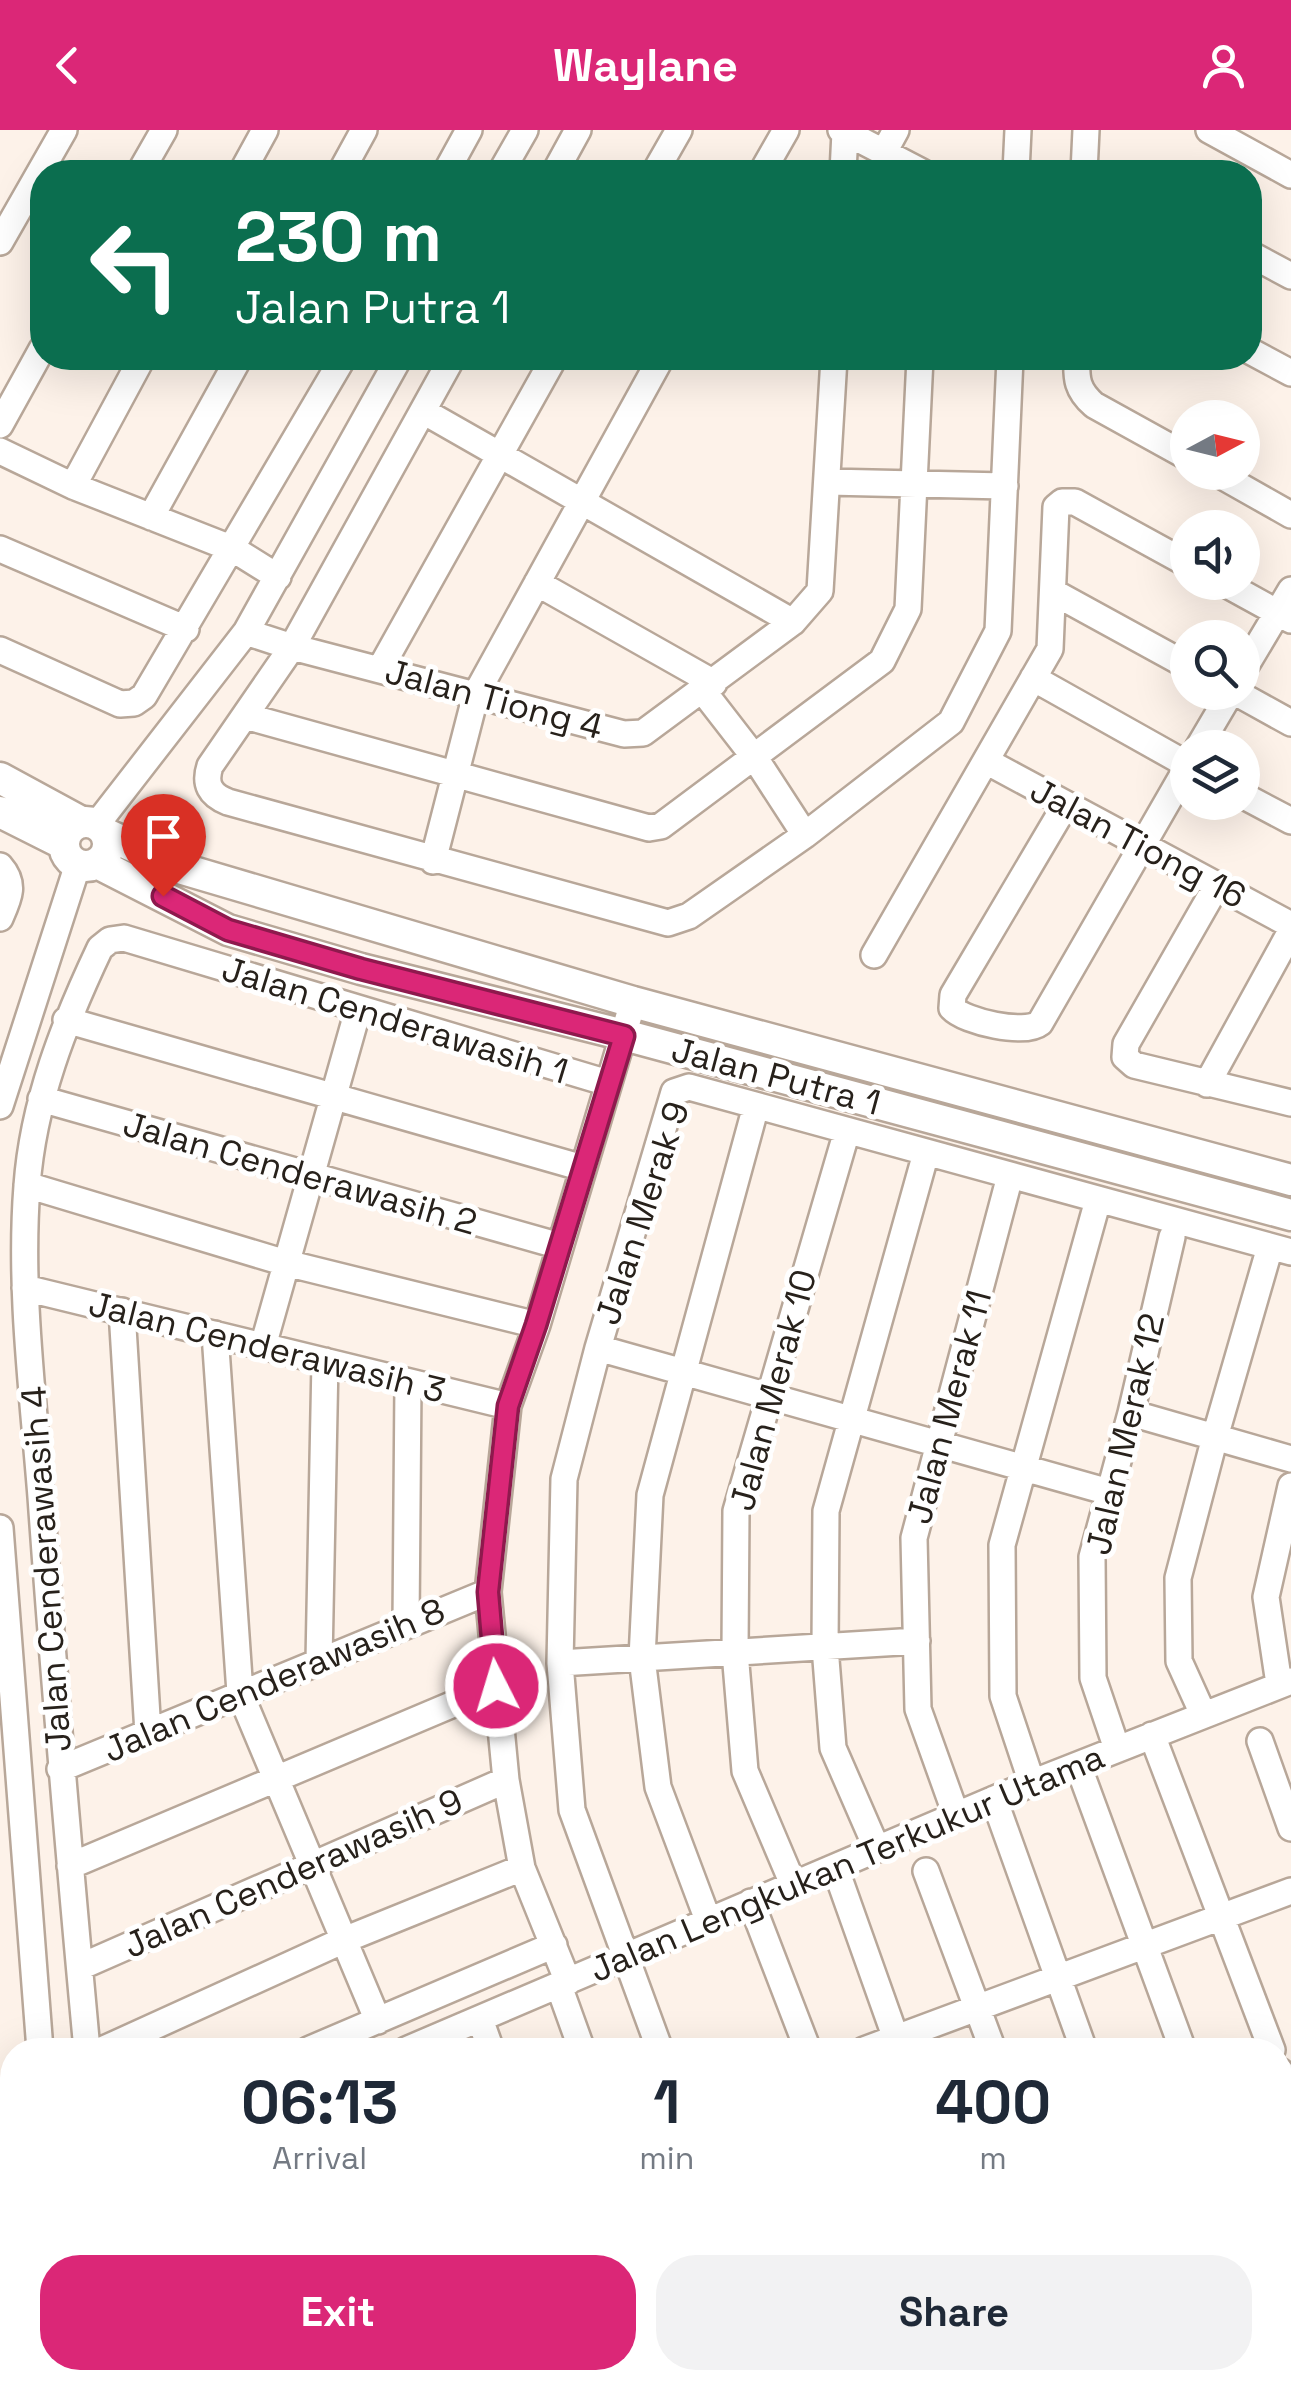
<!DOCTYPE html>
<style>
body{margin:0;font-family:"Space Grotesk",sans-serif;background:#f2f2f3;color:#1f2937;height:100vh;display:flex;flex-direction:column;font-size:38px;white-space:nowrap}
*{box-sizing:border-box;margin:0}
p{font-size:32px;color:#747a83}
.icon{flex:none;width:55px;height:55px;fill:none;stroke:currentColor;stroke-width:2;stroke-linecap:round;stroke-linejoin:round}
.map{position:relative;flex:1;overflow:hidden}
.drawer{position:absolute;left:0px;top:1908px;width:1292px;height:352px;display:flex;flex-direction:column;background:#fff;border-radius:40px 40px 0 0;box-shadow:0 10px 40px #0002}
.drawer>*{flex:none}
.banner{position:absolute;left:30px;top:30px;width:1232px;height:210px;border-radius:40px;box-shadow:0 10px 40px #0002;background:#0b6e4f;color:#fff;overflow:hidden}
.needle{width:65px;rotate:83deg}
.fabs{position:absolute;left:1170px;top:270px;display:grid;gap:20px}
.fabs a{display:grid;place-items:center;width:90px;height:90px;border-radius:50%;background:#fff;box-shadow:0 10px 40px #0002;font-size:50px}
.pin{position:absolute;display:grid;place-items:center;width:85px;height:85px;color:#fff;margin:-102px -42px;border-radius:50% 50% 50% 0;rotate:-45deg;box-shadow:0 0 10px #0007}
.pin .icon{rotate:45deg}
.me{position:absolute;width:110px;margin:-55px;rotate:355deg;stroke-linejoin:round;filter:drop-shadow(0 0 8px #0008)}
.turn{display:flex;align-items:center;gap:35px;height:210px;padding:0 40px;font-size:45px}
.turn .icon{width:130px;height:130px;stroke-width:2.5}
.turn b{display:block;font-size:70px;line-height:85px}
.eta{display:flex;justify-content:space-evenly;align-items:center;height:170px;text-align:center}
.eta b{font-size:60px;font-weight:700;line-height:70px}
.primary-button{display:flex;gap:20px;margin-top:auto;padding:20px 40px}
.primary-button a{flex:1;height:115px;border-radius:40px;background:#db2777;color:#fff;font-size:40px;font-weight:700;line-height:115px;text-align:center}
.primary-button a+a{background:#f2f2f3;color:#1f2937}
header{display:flex;justify-content:space-between;align-items:center;height:130px;padding:0 40px;background:#db2777;color:#fff;font-size:45px;font-weight:700}
.map>svg:first-child{display:block}
.lines{fill:none;stroke-linecap:round;stroke-linejoin:round}
.minor-casing{stroke:#b8a799;stroke-width:30}
.major-casing{stroke:#b8a799;stroke-width:35}
.minor{stroke:#fff;stroke-width:25}
.major{stroke:#fff;stroke-width:30}
.route-casing{stroke:#8e194d;stroke-width:25}
.route{stroke:#db2777;stroke-width:18}
.labels{text-anchor:middle;stroke-width:10;stroke-linejoin:round;paint-order:stroke}
.street-label{font-size:35px;fill:#27211b;stroke:#fff}
</style>
<header><svg class="icon" aria-label="back" viewBox="0 0 24 24"><path d="M15 5l-7 7 7 7"/></svg>Waylane<svg class="icon" aria-label="person" viewBox="0 0 24 24"><circle cx="12" cy="8" r="4"/><path d="M4 21q1-7 8-7t8 7"/></svg></header>
<div class="map">
<svg width="1291" height="2258" viewBox="0 0 1291 2258">
<rect width="100%" height="100%" fill="#fdf2e9"/>
<g class="lines">
<!-- minor casing -->
<g class="minor-casing">
<path id="minor" d="M 841,0 L 922,42
M 1209,0 L 1291,45
M 884,22 L 896,0
M 140,42 L 164,0
M 242,42 L 265,0
M 341,42 L 364,0
M 446,42 L 469,0
M 501,42 L 525,0
M 555,42 L 578,0
M 655,42 L 679,0
M 762,42 L 786,0
M 843,42 L 845,2
M 1016,42 L 1018,0
M 1084,42 L 1086,0
M 0,112 L 64,0
M 1250,124 L 1291,146
M 1250,221 L 1291,243
M 452,228 L 292,517 L 210,636 C 204,654 210,665 228,672 L 668,793 L 689,786 L 805,705 L 951,592 L 998,501 L 1010,228
M 1077,228 C 1076,249 1077,260 1094,275 L 1188,327
M 423,281 L 793,492
M 0,295 L 42,219
M 0,321 L 73,356 L 233,419 L 278,447
M 1215,342 L 1291,385
M 828,352 L 1005,356
M 73,356 L 142,228
M 151,387 L 239,228
M 0,419 L 186,499
M 1222,452 L 1291,490
M 537,453 L 714,553
M 1053,462 L 1188,536
M 246,502 L 292,517 L 624,604 L 643,603 L 793,492 L 820,461 L 834,228
M 0,520 L 120,574 L 134,573 L 144,566 L 343,228
M 380,539 L 554,228
M 1242,542 L 1291,460
M 1033,548 L 1188,635
M 703,561 L 755,628 L 805,705
M 1235,562 L 1291,593
M 245,586 L 649,698 L 661,696 L 882,531 L 908,479 L 920,228
M 1198,618 L 1231,562
M 986,631 L 1291,795
M 1242,665 L 1291,691
M 1066,674 L 953,865 L 952,878 C 965,892 1025,905 1040,893 L 1188,636
M 97,694 L 246,502 L 399,228
M 433,731 L 476,564 L 661,228
M 0,736 C 16,754 9,768 0,788
M 1217,755 L 1126,914 L 1125,927 L 1134,935 L 1291,973
M 874,825 L 1050,519 L 1056,377 L 1062,372 L 1075,372 L 1188,434
M 66,890 L 583,1038
M 1207,954 L 1291,801
M 41,969 L 560,1116
M 0,976 L 78,734
M 27,1055 L 286,1133 L 537,1195
M 25,1158 L 508,1276
M 122,1181 L 148,1603
M 215,1204 L 240,1563 L 378,1891
M 263,1216 L 358,880
M 598,1218 L 1109,1362
M 1131,1283 L 1291,1329
M 0,1398 L 40,1920
M 406,1495 L 408,1252
M 319,1531 L 325,1231
M 560,1533 L 917,1511
M 1279,1554 L 1266,1467 L 1291,1356
M 1203,1584 L 1179,1531 L 1178,1448 L 1215,1307 L 1270,1117
M 1152,1605 L 1272,1920
M 1260,1611 L 1291,1698
M 1117,1619 L 1093,1548 L 1092,1427 L 1131,1283 L 1172,1107
M 1078,1635 L 1183,1920
M 60,1639 L 488,1462
M 1032,1653 L 1003,1566 L 1002,1415 L 1098,1070
M 994,1669 L 1084,1920
M 956,1685 L 918,1579 L 914,1408 L 1010,1046
M 877,1719 L 833,1618 L 825,1517 L 826,1381 L 926,1023
M 70,1736 L 496,1556
M 835,1737 L 900,1920
M 926,1741 L 993,1920
M 793,1754 L 745,1641 L 735,1522 L 736,1381 L 847,1001
M 751,1772 L 808,1920
M 708,1790 L 658,1657 L 642,1528 L 650,1365 L 756,976
M 80,1837 L 506,1650
M 568,1852 L 522,1738 L 506,1650 L 488,1462 L 508,1276 L 537,1195 L 633,872
M 559,1856 L 582,1920
M 480,1889 L 491,1920
M 87,1920 C 70,1736 54,1552 41,1367 C 33,1265 19,1159 27,1056 C 33,972 64,894 100,818 L 110,810 L 124,808 L 608,953
M 102,1920 L 344,1810 L 522,1738
M 308,1920 L 554,1815
M 406,1920 L 1032,1653 L 1291,1551
M 660,1920 L 572,1680 L 560,1533 L 564,1349 L 598,1218 L 674,962 L 689,957 L 1291,1122
M 864,1920 L 1291,1761
M 1280,1941 L 1291,1971 L 1280,1975
M 0,1971 L 6,2020 L 0,2134
M 1280,2073 L 1291,2069
M 1280,2184 L 1291,2214
M 891,2248 L 901,2258
M 1125,2248 L 1129,2258
M 49,2258 L 50,2248
M 89,2258 L 89,2248
M 175,2258 L 176,2248
M 266,2258 L 266,2248
M 506,2258 L 509,2248
M 602,2258 L 605,2248
M 696,2258 L 698,2248
M 771,2258 L 775,2248
M 864,2258 L 869,2248
M 1032,2258 L 1062,2248"/>
</g>
<!-- major casing -->
<g class="major-casing">
<path id="major" d="M 0,648 L 81,692
M 0,682 L 64,714
M64 714a22 22 0 1 1 44 0a22 22 0 1 1-44 0Z
M 106,704 L 183,739 L 633,872 L 1291,1050
M 97,733 L 228,800 L 361,839 L 624,905 L 1291,1085"/>
</g>
<!-- minor -->
<use href="#minor" class="minor"/>
<!-- major -->
<use href="#major" class="major"/>
</g>
<g class="lines">
<!-- route casing -->
<g class="route-casing">
<path id="route" d="M 163,766 L 228,800 L 361,839 L 624,906 L 536,1195 L 508,1276 L 488,1462 L 496,1556"/>
</g>
<!-- route -->
<use href="#route" class="route"/>
</g>
<g class="labels">
<!-- street labels -->
<g class="street-label">
<text transform="translate(494 569) rotate(15)" y="12">Jalan Tiong 4</text>
<text transform="translate(1138 713) rotate(28)" y="12">Jalan Tiong 16</text>
<text transform="translate(395 890) rotate(17)" y="12">Jalan Cenderawasih 1</text>
<text transform="translate(776 946) rotate(15)" y="12">Jalan Putra 1</text>
<text transform="translate(300 1043) rotate(16)" y="12">Jalan Cenderawasih 2</text>
<text transform="translate(642 1083) rotate(-72)" y="12">Jalan Merak 9</text>
<text transform="translate(267 1217) rotate(14)" y="12">Jalan Cenderawasih 3</text>
<text transform="translate(773 1260) rotate(-75)" y="12">Jalan Merak 10</text>
<text transform="translate(949 1277) rotate(-75)" y="12">Jalan Merak 11</text>
<text transform="translate(1125 1304) rotate(-77)" y="12">Jalan Merak 12</text>
<text transform="translate(46 1439) rotate(-94)" y="12">Jalan Cenderawasih 4</text>
<text transform="translate(274 1550) rotate(-23)" y="12">Jalan Cenderawasih 8</text>
<text transform="translate(847 1733) rotate(-23)" y="12">Jalan Lengkukan Terkukur Utama</text>
<text transform="translate(293 1743) rotate(-24)" y="12">Jalan Cenderawasih 9</text>
</g>
</g>
</svg>
<div class="fabs">
<a><svg class="needle" viewBox="-14 -14 28 28"><path d="M0-13l5 13h-10z" fill="#e53935"/><path d="M0 13l5-13h-10z" fill="#747a83"/></svg></a>
<a><svg class="icon" aria-label="sound" viewBox="0 0 24 24"><path d="M4 9h4l5-4v14l-5-4H4zM17 9q2 3 0 6"/></svg></a>
<a><svg class="icon" aria-label="search" viewBox="0 0 24 24"><circle cx="10" cy="10" r="6"/><path d="M15 15l6 6"/></svg></a>
<a><svg class="icon" aria-label="layers" viewBox="0 0 24 24"><path d="M12 4l9 5-9 5-9-5zM3 14l9 5 9-5"/></svg></a>
</div>
<div class="pin" style="left:163px;top:766px;background:#d93025"><svg class="icon" aria-label="arrive" viewBox="0 0 24 24"><path d="M6 21V4h12l-3 4 3 4H6"/></svg></div>
<svg class="me" style="left:496px;top:1556px" viewBox="-20 -20 40 40"><circle r="17" fill="#db2777" stroke="#fff" stroke-width="3"/><path d="M0-11L8 9 0 5-8 9z" fill="#fff"/></svg>
<div class="banner">
<div class="turn"><svg class="icon" aria-label="left" viewBox="0 0 24 24"><path d="M17 20v-9H6M10 6l-5 5 5 5"/></svg><div><b>230 m</b>Jalan Putra 1</div></div>
</div>
<section class="drawer">
<div class="eta">
<div><b>06:13</b><p>Arrival</p></div>
<div><b>1</b><p>min</p></div>
<div><b>400</b><p>m</p></div>
</div>
<div class="primary-button"><a>Exit</a><a>Share</a></div>
</section>
</div>
